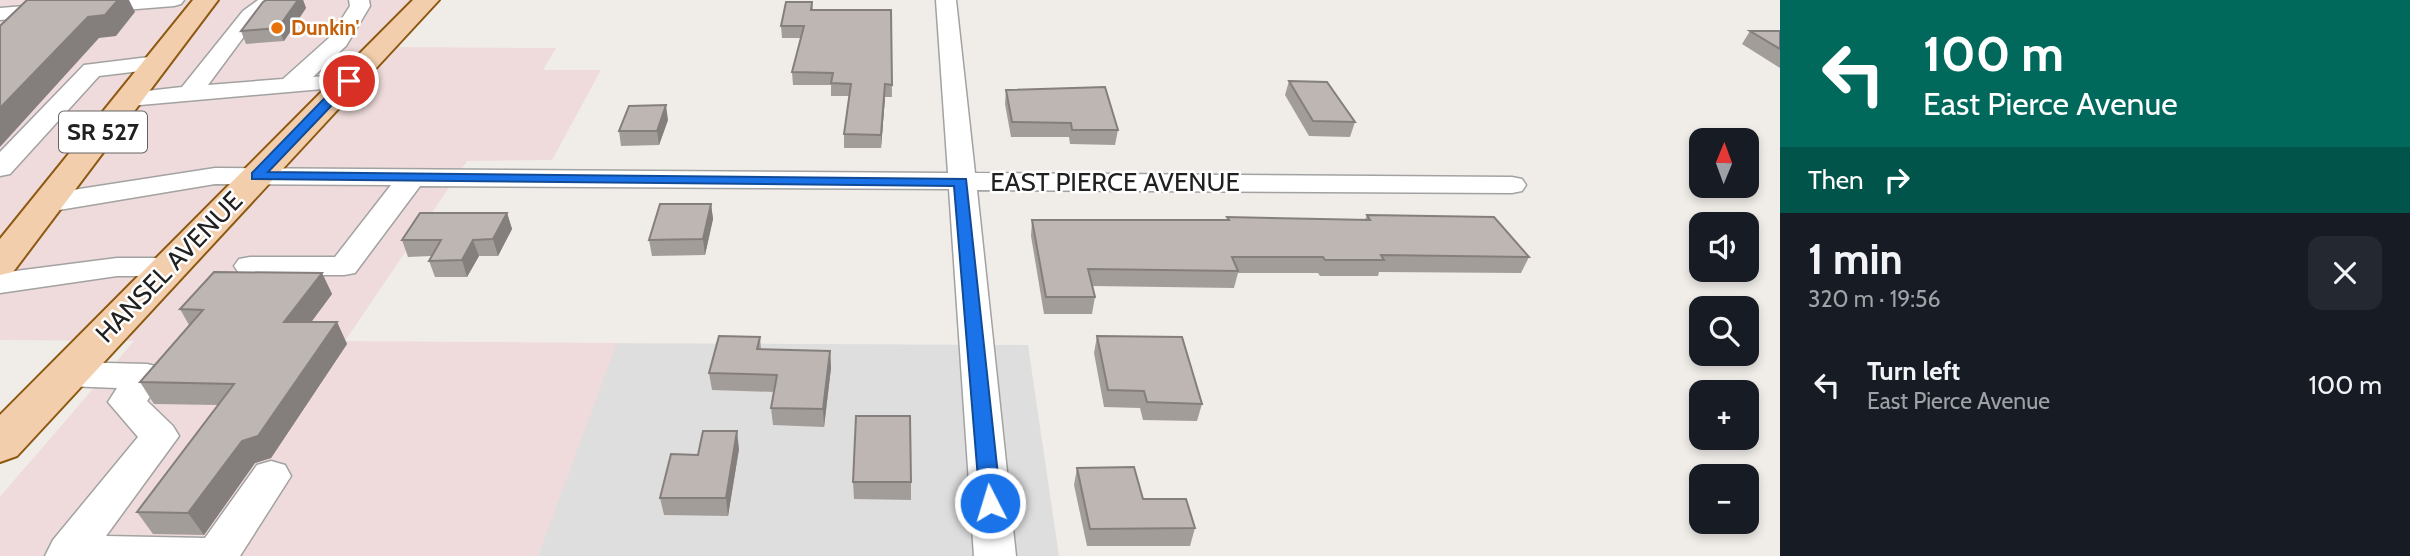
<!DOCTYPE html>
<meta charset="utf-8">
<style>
body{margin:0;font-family:Cabin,sans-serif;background:#242831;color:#f1f3f6;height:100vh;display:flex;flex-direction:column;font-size:26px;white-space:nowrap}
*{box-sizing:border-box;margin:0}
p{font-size:23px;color:#9ea1a6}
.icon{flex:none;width:38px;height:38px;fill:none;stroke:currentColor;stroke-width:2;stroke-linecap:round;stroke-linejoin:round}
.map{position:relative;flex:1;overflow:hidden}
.details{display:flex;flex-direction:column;background:#171b24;width:630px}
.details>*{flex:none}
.hud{background:#00695c;color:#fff;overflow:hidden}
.needle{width:46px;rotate:1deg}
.fabs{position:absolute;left:1689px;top:128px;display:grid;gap:14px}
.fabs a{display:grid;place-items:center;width:70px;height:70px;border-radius:14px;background:#171b24;box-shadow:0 4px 10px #0003;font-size:35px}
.pin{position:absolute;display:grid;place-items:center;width:60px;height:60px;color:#fff;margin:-30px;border:4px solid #fff;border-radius:50%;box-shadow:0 2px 7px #0007}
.me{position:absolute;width:77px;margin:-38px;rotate:355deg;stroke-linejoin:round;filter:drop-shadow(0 0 5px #0008)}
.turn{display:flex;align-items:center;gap:24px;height:147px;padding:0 28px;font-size:32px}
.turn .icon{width:91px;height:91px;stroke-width:2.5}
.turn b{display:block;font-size:49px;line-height:60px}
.then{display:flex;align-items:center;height:66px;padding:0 28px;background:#0003;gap:14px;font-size:26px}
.round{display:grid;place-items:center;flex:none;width:74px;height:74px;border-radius:14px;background:#242831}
.head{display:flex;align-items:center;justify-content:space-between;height:119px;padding:0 28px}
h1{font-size:42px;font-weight:700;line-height:52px}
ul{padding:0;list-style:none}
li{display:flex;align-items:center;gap:21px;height:105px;padding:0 28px}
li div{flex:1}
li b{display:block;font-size:26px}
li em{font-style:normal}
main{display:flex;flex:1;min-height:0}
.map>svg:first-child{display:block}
.residential{fill:#dfdede}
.commercial{fill:#efdbdb}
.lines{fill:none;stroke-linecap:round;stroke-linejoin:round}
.minor-casing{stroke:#a2a2a2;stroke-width:3}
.major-casing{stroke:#8d5911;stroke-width:4}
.minor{fill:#fff;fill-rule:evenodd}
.major{fill:#f2ceac;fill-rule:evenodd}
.wall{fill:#a39d99}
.shaded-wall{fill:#847f7d}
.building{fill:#bdb6b2;stroke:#847f7d;stroke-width:2}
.route{fill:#1a73e8;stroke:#114b97;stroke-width:2}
.food-dot{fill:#e8710a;stroke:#fff;stroke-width:2.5}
.labels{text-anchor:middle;stroke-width:5;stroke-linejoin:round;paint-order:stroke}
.far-food-label{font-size:21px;font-weight:bold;fill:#c56008;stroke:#fff;text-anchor:start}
.shield{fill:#fff;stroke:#646464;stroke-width:2}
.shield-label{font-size:24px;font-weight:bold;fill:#212121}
.street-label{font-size:26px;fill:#212121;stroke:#fff}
</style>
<main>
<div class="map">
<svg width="1780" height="556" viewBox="0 0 1780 556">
<rect width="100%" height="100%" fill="#f0ede9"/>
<!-- residential -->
<path class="residential" d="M 135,341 L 1028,345 L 1059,556 L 0,556 L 0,497 Z"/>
<!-- commercial -->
<path class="commercial" d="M 0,0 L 428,0 L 382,47 L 556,48 L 543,70 L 601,70 L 552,160 L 467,161 L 345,341 L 617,343 L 538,556 L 0,556 L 0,497 L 134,341 L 0,340 Z"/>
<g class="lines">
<!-- minor casing -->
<g class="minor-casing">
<path id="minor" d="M 98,0 L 184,0 L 181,4 L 174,6 L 0,20 L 0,8 Z
M 258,0 L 286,0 L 257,19 L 208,85 L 283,79 L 330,37 L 350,6 L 349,0 L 369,0 L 370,6 L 346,46 L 313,77 L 349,74 L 357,76 L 361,81 L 357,86 L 129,106 L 120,104 L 117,99 L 120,94 L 182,87 L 243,11 Z
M 936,0 L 956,0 L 975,173 L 1512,177 L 1522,179 L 1526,185 L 1522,191 L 1512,193 L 977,190 L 1016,556 L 974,556 L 949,189 L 420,186 L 355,273 L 344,275 L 250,275 L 239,273 L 234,266 L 239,259 L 250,257 L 335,257 L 391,185 L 215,184 L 47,212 L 37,209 L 33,203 L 37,197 L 47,194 L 215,168 L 948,173 Z
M 157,56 L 165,58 L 168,63 L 165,68 L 99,76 L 10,174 L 0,176 L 0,152 L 84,65 Z
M 117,258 L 169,258 L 180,260 L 185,267 L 180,274 L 169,276 L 117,276 L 0,293 L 0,273 Z
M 67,362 L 147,364 L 160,367 L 165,376 L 147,401 L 173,426 L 179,436 L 106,536 L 205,538 L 257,465 L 271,461 L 285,465 L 291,476 L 240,556 L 45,556 L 53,540 L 138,437 L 108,402 L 117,388 L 67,386 L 54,383 L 49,374 L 54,365 Z"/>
</g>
<!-- major casing -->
<g class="major-casing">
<path id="major" d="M 193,0 L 218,0 L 13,272 L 0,275 L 0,239 Z
M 413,0 L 439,0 L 17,456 L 0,462 L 0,415 Z"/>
</g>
<!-- minor -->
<use href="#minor" class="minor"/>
<!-- major -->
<use href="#major" class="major"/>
</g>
<!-- wall -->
<path class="wall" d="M 266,0 L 303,0 L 306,8 L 284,41 L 246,44 L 241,31 Z
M 812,2 L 813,10 L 891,10 L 892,97 L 885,97 L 881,148 L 844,148 L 844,134 L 849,96 L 831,96 L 831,85 L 793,85 L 792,72 L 801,38 L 782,38 L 781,26 Z
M 1750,31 L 1780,31 L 1780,68 L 1742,44 Z
M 1289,81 L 1355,122 L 1350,137 L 1309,136 L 1285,95 Z
M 1006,90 L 1118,130 L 1115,145 L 1070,144 L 1069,137 L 1011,137 L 1005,104 Z
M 668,120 L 659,145 L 621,146 L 619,131 Z
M 711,204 L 713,219 L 705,255 L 652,256 L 649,240 Z
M 507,213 L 512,229 L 498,256 L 479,256 L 467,277 L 435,277 L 429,261 L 431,256 L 408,257 L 402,240 Z
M 1367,215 L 1529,257 L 1521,273 L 1379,272 L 1378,276 L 1320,276 L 1318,273 L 1238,273 L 1234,288 L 1092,286 L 1095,297 L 1092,314 L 1044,314 L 1031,236 L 1032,220 L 1227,220 L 1227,217 L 1365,220 Z
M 322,273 L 332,294 L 311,322 L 337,322 L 347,344 L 271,458 L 255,463 L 204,535 L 153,534 L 137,512 L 218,405 L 154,404 L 140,382 L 189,325 L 180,309 Z
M 1097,336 L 1202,404 L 1197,421 L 1143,420 L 1140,408 L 1104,407 L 1094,353 Z
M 760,337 L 761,349 L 830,351 L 831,368 L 824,427 L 773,425 L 771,408 L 774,392 L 712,390 L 709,373 Z
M 739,449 L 728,516 L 664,515 L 660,498 L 698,455 Z
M 1077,468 L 1143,499 L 1195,528 L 1190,546 L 1087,546 L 1074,485 Z
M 853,482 L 911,482 L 911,500 L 854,499 Z"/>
<!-- shaded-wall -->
<path class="shaded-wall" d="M 118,0 L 129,0 L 135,12 L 116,36 L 99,38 L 0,147 L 0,108 L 88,17 Z
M 298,0 L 303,0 L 306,8 L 284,41 L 278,28 Z
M 885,84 L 885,97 L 881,148 L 881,135 Z
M 666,105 L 668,120 L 659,145 L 657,131 Z
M 711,204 L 713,219 L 705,255 L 703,239 Z
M 507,213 L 512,229 L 498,256 L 493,239 Z
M 473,240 L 479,256 L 467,277 L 462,260 Z
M 322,273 L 332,294 L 295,344 L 284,322 Z
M 337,322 L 347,344 L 271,458 L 255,463 L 204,535 L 188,513 L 242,441 Z
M 830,351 L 831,368 L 824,427 L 823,409 Z
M 737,431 L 739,449 L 728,516 L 726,498 Z"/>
<!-- building -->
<path class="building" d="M 27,0 L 118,0 L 105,15 L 88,17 L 0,108 L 0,26 Z
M 266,0 L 298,0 L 278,28 L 241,31 L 263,2 Z
M 786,2 L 812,2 L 811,10 L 891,10 L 892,85 L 885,84 L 881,135 L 844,134 L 851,84 L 831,83 L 833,73 L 792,72 L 804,26 L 781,26 Z
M 1750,31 L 1780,31 L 1780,49 Z
M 1289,81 L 1327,82 L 1355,122 L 1313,121 Z
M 1105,87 L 1118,130 L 1072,130 L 1071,123 L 1012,122 L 1006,90 Z
M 666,105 L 657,131 L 619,131 L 629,106 Z
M 660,204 L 711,204 L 703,239 L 649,240 Z
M 420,213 L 507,213 L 493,239 L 473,240 L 462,260 L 429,261 L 441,240 L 402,240 Z
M 1367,215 L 1494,217 L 1529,257 L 1381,255 L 1384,260 L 1325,260 L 1323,257 L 1232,257 L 1238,271 L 1088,269 L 1095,297 L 1046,297 L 1032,220 L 1229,220 L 1227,217 L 1370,220 Z
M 214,272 L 322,273 L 284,322 L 337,322 L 258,436 L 242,441 L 188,513 L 137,512 L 234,384 L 140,382 L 203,310 L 180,309 Z
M 719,336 L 760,337 L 757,349 L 830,351 L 823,409 L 771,408 L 777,375 L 709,373 Z
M 1097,336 L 1182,337 L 1202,404 L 1147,402 L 1144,391 L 1108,390 Z
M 856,416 L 910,416 L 911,482 L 853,482 Z
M 703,431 L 737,431 L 726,498 L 660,498 L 671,454 L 698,455 Z
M 1134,467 L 1143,499 L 1186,499 L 1195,528 L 1090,529 L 1077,468 Z"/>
<!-- route -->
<path class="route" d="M 344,78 L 355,81 L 268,172 L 966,179 L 1001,503 L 998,509 L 990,512 L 983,509 L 980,503 L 954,186 L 252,179 L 252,173 Z"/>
<!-- markers -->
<circle class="food-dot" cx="277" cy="28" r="7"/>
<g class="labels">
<!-- far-food labels -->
<g class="far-food-label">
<text x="291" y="35">Dunkin'</text>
</g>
<!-- shield labels -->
<rect class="shield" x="59" y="111.5" width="88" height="41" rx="5"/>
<g class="shield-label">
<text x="103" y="140">SR 527</text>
</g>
<!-- street labels -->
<g class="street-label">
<text x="1115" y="191">EAST PIERCE AVENUE</text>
<text transform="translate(169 267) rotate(-46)" y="9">HANSEL AVENUE</text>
</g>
</g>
</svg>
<div class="fabs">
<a><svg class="needle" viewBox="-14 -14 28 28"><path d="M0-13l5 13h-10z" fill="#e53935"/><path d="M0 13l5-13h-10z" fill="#9ea1a6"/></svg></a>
<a><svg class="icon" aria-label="sound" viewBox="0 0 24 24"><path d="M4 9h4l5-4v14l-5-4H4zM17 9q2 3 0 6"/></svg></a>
<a><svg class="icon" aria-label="search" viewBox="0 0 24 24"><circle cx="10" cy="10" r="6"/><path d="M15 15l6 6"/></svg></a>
<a>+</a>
<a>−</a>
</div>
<div class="pin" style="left:349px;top:81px;background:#d93025"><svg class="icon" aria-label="arrive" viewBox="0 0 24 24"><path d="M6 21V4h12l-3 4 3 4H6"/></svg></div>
<svg class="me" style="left:990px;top:503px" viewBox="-20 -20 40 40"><circle r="17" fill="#1a73e8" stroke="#fff" stroke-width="3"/><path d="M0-11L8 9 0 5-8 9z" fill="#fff"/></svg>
</div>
<section class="details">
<div class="hud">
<div class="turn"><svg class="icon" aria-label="left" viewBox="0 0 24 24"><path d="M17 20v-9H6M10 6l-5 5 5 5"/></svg><div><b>100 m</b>East Pierce Avenue</div></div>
<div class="then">Then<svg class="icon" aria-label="right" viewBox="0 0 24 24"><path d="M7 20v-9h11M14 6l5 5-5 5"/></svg></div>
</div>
<div class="head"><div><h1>1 min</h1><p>320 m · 19:56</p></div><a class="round"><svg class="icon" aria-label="close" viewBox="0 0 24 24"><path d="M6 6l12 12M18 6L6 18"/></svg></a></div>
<ul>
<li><svg class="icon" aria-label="left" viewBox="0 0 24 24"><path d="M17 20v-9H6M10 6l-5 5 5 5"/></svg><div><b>Turn left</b><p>East Pierce Avenue</p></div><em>100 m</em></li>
</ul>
</section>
</main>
